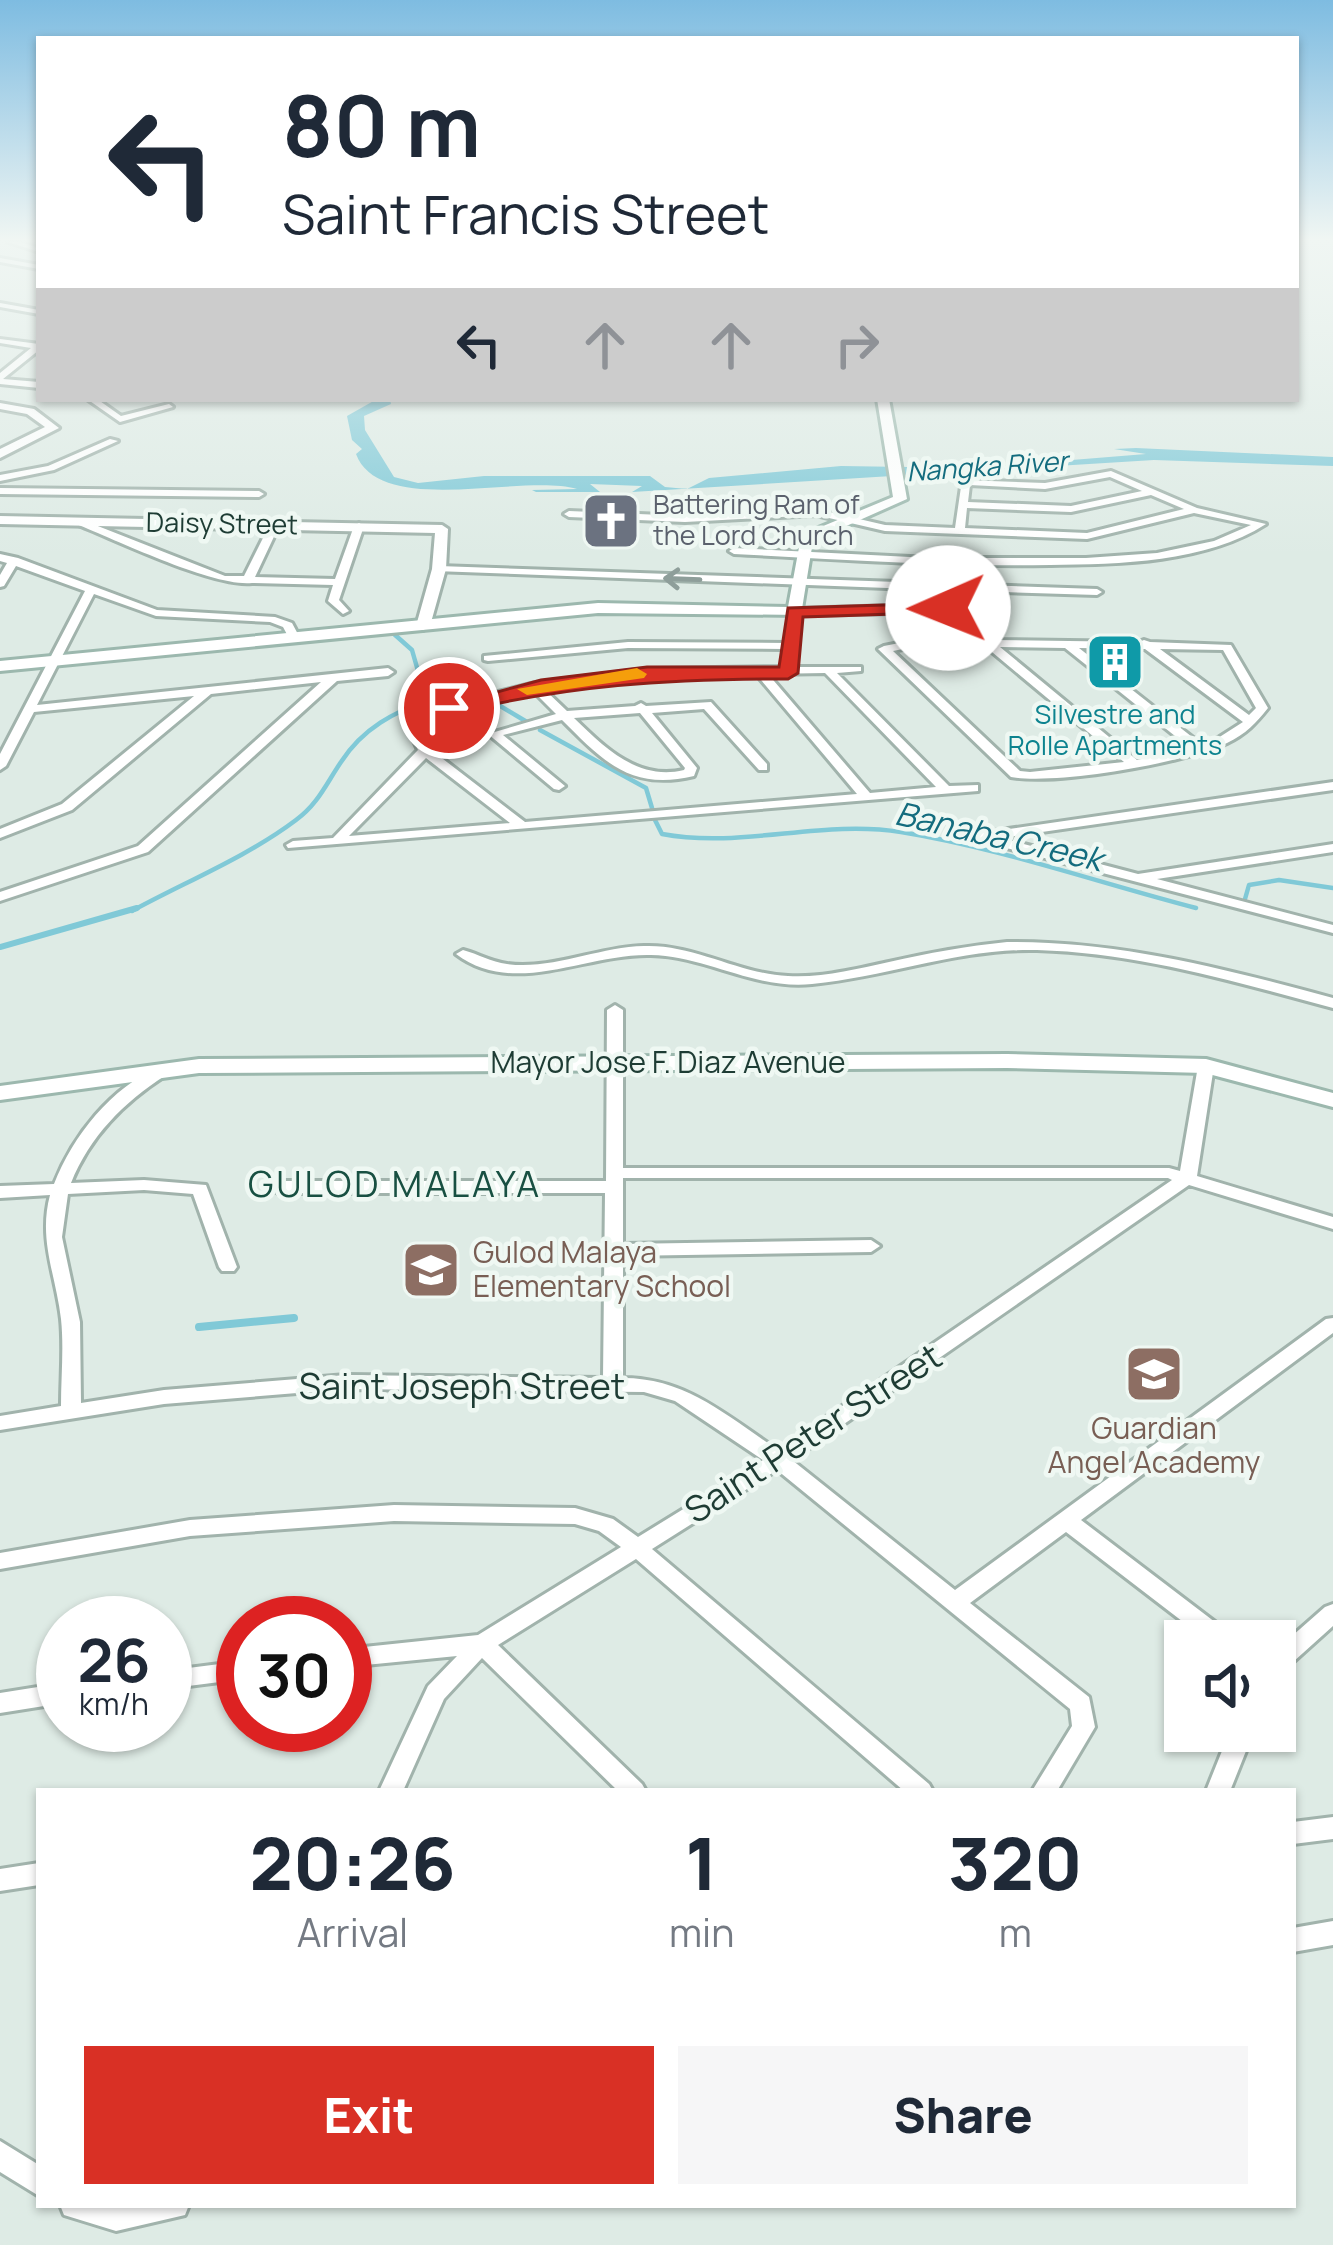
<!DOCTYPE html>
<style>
body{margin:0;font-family:Manrope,sans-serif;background:#f6f6f7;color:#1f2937;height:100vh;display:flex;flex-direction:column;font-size:45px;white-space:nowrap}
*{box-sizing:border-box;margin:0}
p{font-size:39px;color:#747a83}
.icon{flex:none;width:66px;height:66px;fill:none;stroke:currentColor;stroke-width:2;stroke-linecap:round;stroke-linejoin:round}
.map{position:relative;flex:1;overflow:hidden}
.details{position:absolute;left:36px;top:1788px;width:1260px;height:420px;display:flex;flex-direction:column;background:#fff;border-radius:0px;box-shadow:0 3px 9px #0004}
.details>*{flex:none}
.top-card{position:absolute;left:36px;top:36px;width:1263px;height:366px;border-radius:0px;box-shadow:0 3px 9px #0004;background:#fff;color:#1f2937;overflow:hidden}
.fabs{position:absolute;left:1164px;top:1620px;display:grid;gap:24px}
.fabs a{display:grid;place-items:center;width:132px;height:132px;border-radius:0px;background:#fff;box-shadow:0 3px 9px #0004;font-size:60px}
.speed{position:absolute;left:36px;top:1596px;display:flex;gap:24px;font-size:60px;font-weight:700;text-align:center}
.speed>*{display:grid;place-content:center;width:156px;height:156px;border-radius:50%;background:#fff;box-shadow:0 3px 9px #0004;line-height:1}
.speed small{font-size:30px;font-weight:400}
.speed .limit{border:18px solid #d22;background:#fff;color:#111}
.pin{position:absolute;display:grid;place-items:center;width:102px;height:102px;color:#fff;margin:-51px;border:6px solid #fff;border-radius:50%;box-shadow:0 3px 12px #0007}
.me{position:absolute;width:132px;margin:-66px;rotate:269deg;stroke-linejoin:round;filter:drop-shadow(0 0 9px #0008)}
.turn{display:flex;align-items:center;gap:42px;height:252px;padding:0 48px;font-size:54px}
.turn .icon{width:156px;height:156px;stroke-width:2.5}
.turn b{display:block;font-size:84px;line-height:102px}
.lanes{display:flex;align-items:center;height:114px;padding:0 48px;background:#0003;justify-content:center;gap:60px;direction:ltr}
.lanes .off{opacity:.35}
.eta{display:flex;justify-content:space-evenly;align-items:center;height:204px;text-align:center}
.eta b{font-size:72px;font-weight:800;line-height:84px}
.action{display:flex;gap:24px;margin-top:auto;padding:24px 48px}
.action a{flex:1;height:138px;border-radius:0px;background:#d93025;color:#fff;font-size:48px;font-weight:800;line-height:138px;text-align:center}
.action a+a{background:#f6f6f7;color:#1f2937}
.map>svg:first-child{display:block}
.water{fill:#80c9d7}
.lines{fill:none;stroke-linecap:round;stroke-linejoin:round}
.stream-far2{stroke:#80c9d7;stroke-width:4.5}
.stream-far1{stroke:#80c9d7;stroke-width:6}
.stream{stroke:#80c9d7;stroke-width:8}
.minor-casing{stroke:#a1b3ac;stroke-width:6}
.tertiary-casing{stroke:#a1b3ac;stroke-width:6}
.secondary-casing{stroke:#9cb8ae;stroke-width:6}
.minor{fill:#fff;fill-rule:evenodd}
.tertiary{fill:#fff;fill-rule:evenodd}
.secondary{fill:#fff;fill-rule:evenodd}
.oneway{stroke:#8e9e9a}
.route{fill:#d93025;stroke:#8d1f18;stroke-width:3}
.slow{fill:#f59e0b}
.labels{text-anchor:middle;stroke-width:9;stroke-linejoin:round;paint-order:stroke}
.far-water-label{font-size:27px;font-style:italic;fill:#136c7e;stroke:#eff8f3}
.far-worship-label{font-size:27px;fill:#5b616d;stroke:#eff8f3;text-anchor:start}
.far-street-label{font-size:27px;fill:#1e3c34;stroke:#eff8f3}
.far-culture-label{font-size:27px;fill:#0d838f;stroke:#eff8f3}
.street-label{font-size:30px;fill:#1e3c34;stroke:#eff8f3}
.education-label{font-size:30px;fill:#785e54;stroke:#eff8f3;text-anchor:start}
.water-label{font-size:33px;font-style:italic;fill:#136c7e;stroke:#eff8f3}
.quarter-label{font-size:36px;letter-spacing:3px;fill:#185042;stroke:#eff8f3}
.near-street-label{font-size:36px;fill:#1e3c34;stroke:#eff8f3}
</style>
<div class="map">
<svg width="1333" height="2245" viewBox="0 0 1333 2245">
<rect width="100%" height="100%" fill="#deebe5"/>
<!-- water -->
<path class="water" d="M 377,399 L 390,399 L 391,404 L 364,416 L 365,430 L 394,477 L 418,483 L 484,476 L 650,476 L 665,487 L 687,489 L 709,478 L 841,466 L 973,468 L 1146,454 L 1114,449 L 1136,448 L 1333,457 L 1333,466 L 1154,460 L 632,492 L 642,486 L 590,484 L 600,492 L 536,492 L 532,490 L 577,489 C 522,473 380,518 356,454 L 362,449 L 352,440 L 347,416 Z"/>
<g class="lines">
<!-- stream-far2 -->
<path class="stream-far2" d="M 394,634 L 412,650 L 420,678 L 434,686 L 431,699 L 483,695
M 497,704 L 527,722
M 540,730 L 646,788 L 652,808
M 655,820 L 662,834 C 742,849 821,819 901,832 C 1000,848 1099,883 1196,908
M 1245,899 L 1249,885 L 1279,880 L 1333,888
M 132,911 C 185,882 247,857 296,820 C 318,804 326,784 341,762 C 363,728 394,712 431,699"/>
<!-- stream-far1 -->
<path class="stream-far1" d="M 0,947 L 137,908"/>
<!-- stream -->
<path class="stream" d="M 199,1327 L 294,1318"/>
<!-- minor casing -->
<g class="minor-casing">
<path id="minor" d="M 8,242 L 20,242 L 39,248 L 39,252 Z
M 0,258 L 39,265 L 39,269 L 0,262 Z
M 0,303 L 39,310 L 39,314 L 0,307 Z
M 0,339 L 39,344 L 39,350 L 3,379 L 39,382 L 39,388 L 0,384 L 0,373 L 31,348 L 0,343 Z
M 87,399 L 97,399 L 121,416 L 169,404 L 173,407 L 120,422 Z
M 110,439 L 118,441 L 54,470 L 0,481 L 0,475 L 48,466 Z
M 1111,471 L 1197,508 L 1266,524 C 1205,563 1120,564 1050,565 C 944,567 839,559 734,554 L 729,551 L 734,548 L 930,558 L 1086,558 L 1157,553 L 1214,541 L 1251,525 L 1194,513 L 1087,539 L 885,531 L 816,515 L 685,522 L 569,517 L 564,514 L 569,511 L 685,516 L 816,509 L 885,525 L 955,528 L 962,480 L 1045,483 ZM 1110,477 L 1142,491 L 1071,506 L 968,502 L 970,485 L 1045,489 ZM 1151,495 L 1184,509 L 1087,533 L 965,528 L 967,508 L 1071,512 Z
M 0,488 L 259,491 L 264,494 L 259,497 L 0,494 Z
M 80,519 L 225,576 L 244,576 L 269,526 L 274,523 L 279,526 L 255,577 L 335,579 L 354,526 L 359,523 L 364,526 L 339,600 L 349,611 L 343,614 L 328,601 L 333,585 L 252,583 C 213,587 119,541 76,524 L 75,522 Z
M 0,554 L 18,558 L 157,610 L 275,617 L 292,623 L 300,638 L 290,640 L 283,627 L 270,622 L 156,616 L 94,594 L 37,705 L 388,668 L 394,672 L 388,676 L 337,681 L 148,852 L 0,901 L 0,892 L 138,846 L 321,682 L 211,694 L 72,810 L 0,838 L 0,829 L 62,804 L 194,696 L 34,712 L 6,766 L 0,770 L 0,754 L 85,591 L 16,566 L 4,586 L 0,587 L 0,575 L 7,563 L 0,561 Z
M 439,566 L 1097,589 L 1102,592 L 1097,595 L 1003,592 L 1003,605 L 992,611 L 800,615 L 795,667 L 861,667 L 861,671 L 837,673 L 949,786 L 978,785 L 978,791 L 288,848 L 286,845 L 293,841 L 333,838 L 418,750 L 410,732 L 412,729 L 445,705 L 535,683 L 647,669 L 783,667 L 785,649 L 628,648 L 488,661 L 484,660 L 484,656 L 628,642 L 786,643 L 789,612 L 795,609 L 993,603 L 993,592 L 435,571 L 435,567 ZM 825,673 L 827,675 L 936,787 L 870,793 L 768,674 C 787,674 805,673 825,673 ZM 756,674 L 857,794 L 525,822 L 430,749 L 423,733 L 453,711 L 533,691 L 556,714 L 488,734 L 554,789 L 559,790 L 565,786 L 503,735 L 562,720 C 604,762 631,791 694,776 L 697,768 L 652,713 L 704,709 L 759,770 L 767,770 L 767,764 L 711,702 L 646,706 L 641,703 L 635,706 L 567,711 L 544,689 L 647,677 ZM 640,713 L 685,768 L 684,770 C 638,781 605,748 574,718 ZM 426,758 L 510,823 L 349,836 Z
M 961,631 L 992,640 L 1139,642 L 1144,640 L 1150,642 L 1231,645 L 1268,708 C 1256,723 1246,734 1227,743 C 1184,763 1057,785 1011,777 L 878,649 L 884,646 ZM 961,637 L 980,642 L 1124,762 L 1030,772 L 1020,771 L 893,651 ZM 1000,647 L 1065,648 L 1190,748 L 1137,760 ZM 1079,648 L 1145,649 L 1243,722 L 1218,738 L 1201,744 ZM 1160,649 L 1223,650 L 1256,708 L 1249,715 Z
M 1333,782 L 1333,790 L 1001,838 L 1138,874 L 1333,844 L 1333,852 L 1157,879 L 1333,925 L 1333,933 L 976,840 L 974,837 L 981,833 Z
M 1007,942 C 1119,941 1226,969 1333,998 L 1333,1008 C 1236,982 1139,953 1037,950 C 960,948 888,977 812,984 C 755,990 706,956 651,955 C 586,953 514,998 456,954 L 463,950 C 478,954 491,962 507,964 C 553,970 598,947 644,946 C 694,944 739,974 788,976 C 822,978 856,969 889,962 C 928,953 967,946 1007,942 Z
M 615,1005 L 623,1010 L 623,1168 L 1169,1168 L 1180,1171 L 1198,1066 L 1206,1061 L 1214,1066 L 1197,1176 L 1333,1217 L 1333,1229 L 1189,1185 L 792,1460 L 955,1590 L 1326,1319 L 1333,1318 L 1333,1333 L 1081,1520 L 1232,1635 L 1235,1641 L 1208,1641 L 1066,1532 L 970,1603 L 1089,1697 L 1095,1727 L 1057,1791 L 1032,1791 L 1072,1726 L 1070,1709 L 777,1470 L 652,1549 L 929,1784 L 933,1791 L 904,1791 L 636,1559 L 498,1645 L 642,1784 L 646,1791 L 618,1791 L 482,1658 L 444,1699 L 403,1791 L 379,1791 L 428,1686 L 457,1656 L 345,1667 L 345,1649 L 478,1635 L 621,1547 L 599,1531 L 575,1524 L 394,1521 L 190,1536 L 0,1569 L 0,1553 L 190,1520 L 394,1505 L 575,1508 L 613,1519 L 638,1537 L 763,1460 L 675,1401 L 644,1392 L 346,1389 L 164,1404 L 0,1430 L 0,1416 L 61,1406 C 61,1377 64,1348 61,1319 C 56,1275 38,1240 50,1195 L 0,1198 L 0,1186 L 54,1184 C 73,1136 111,1087 160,1067 L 166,1069 L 168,1072 L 166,1075 C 123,1103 90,1136 71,1183 L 144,1180 L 206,1185 L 237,1267 L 234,1271 L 222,1271 L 219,1267 L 193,1194 L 144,1190 L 68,1194 L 62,1237 L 80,1322 L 81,1403 L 164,1390 L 346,1375 L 603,1378 L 605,1193 L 278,1193 L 269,1187 L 278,1181 L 606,1181 L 607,1010 ZM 623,1178 L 1168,1178 L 1172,1180 L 778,1450 C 727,1416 686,1378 623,1378 L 623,1256 L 871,1252 L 880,1246 L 871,1240 L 623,1244 Z
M 1333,1604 L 1333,1626 L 1283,1671 L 1275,1673 L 1275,1651 L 1325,1607 Z
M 243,1661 L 243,1679 L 165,1689 L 165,1671 Z
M 63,1683 L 63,1703 L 0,1713 L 0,1693 Z
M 1230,1731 L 1254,1731 L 1230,1791 L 1206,1791 Z
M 1333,1817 L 1333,1839 L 1293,1844 L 1293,1822 Z
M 39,1863 L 39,1885 L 0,1891 L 0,1869 Z
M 1333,1921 L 1333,1945 L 1293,1952 L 1293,1928 Z
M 0,2141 L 39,2165 L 39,2196 L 0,2172 Z
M 60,2205 L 189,2205 L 185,2215 L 116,2231 L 64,2215 Z"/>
</g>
<!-- tertiary casing -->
<g class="tertiary-casing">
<path id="tertiary" d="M 0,403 L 34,409 L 59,428 L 0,458 L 0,449 L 45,427 L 27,414 L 0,409 Z
M 0,516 L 442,525 L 448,529 L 446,569 L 430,626 L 423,630 L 416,626 L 432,569 L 435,533 L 0,524 Z"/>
</g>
<!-- secondary casing -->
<g class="secondary-casing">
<path id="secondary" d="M 877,399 L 889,399 L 907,499 L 826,535 L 812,547 L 801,615 L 598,613 L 0,671 L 0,661 L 598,603 L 788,607 L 800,542 L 816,529 L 893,497 Z
M 1007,1054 L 1206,1059 L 1333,1093 L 1333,1107 L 1205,1073 L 1007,1068 L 199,1073 L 0,1100 L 0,1086 L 199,1059 Z"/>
</g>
<!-- minor -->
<use href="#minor" class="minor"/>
<!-- tertiary -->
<use href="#tertiary" class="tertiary"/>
<!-- secondary -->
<use href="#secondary" class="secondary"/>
</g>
<!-- one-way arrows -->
<defs><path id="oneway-shaft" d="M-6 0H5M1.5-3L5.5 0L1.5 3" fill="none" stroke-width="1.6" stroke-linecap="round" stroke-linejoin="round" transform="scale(3)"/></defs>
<use class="oneway" href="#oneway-shaft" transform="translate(682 579) rotate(-178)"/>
<!-- sky -->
<linearGradient id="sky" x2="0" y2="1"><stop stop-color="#7ebce1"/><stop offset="0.43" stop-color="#f0f6f3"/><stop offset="1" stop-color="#f0f6f3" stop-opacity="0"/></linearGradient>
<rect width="1333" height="557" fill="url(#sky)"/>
<!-- route -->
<path class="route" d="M 948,603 L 954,605 L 954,612 L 803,617 L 798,673 L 788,679 C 665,679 570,685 449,714 L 439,708 L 541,680 L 647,667 L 779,667 L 788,608 Z"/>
<!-- slow -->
<path class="slow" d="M 637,668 L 647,674 L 644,678 L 527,695 L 517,689 Z"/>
<!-- icons -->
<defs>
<g id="church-square" transform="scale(3)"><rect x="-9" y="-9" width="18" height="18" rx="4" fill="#6b7280" stroke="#eff8f3"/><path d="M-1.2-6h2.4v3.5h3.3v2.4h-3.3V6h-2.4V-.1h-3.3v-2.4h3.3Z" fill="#fff"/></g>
<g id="building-square" transform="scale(3)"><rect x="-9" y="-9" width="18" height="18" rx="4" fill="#0f9aa8" stroke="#eff8f3"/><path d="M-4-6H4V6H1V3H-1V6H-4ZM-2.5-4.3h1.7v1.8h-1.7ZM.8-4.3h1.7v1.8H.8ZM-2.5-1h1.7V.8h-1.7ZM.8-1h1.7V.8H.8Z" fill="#fff"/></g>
<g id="school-square" transform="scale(3)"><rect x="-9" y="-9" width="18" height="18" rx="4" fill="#8d6e63" stroke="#eff8f3"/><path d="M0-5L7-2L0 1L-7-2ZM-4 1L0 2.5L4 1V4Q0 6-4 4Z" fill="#fff"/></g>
</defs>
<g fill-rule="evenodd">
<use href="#church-square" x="611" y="521"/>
<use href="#building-square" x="1115" y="662"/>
<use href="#school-square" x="431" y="1270"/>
<use href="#school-square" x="1154" y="1374"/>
</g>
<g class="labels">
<!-- far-water labels -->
<g class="far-water-label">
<text transform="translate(987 467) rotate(-4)" y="9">Nangka River</text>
</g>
<!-- far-worship labels -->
<g class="far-worship-label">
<text x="653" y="514">Battering Ram of<tspan x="653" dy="31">the Lord Church</tspan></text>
</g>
<!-- far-street labels -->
<g class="far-street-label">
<text transform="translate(222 524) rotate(1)" y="9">Daisy Street</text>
</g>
<!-- far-culture labels -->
<g class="far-culture-label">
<text x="1115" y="724">Silvestre and<tspan x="1115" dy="31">Rolle Apartments</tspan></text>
</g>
<!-- street labels -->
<g class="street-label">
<text x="668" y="1073">Mayor Jose F. Diaz Avenue</text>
</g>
<!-- education labels -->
<g class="education-label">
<text x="473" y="1263">Gulod Malaya<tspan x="473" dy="34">Elementary School</tspan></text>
<text x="1154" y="1439" text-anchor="middle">Guardian<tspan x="1154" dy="34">Angel Academy</tspan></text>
</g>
<!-- water labels -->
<g class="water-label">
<text transform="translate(999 836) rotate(13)" y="12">Banaba Creek</text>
</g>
<!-- quarter labels -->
<g class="quarter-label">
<text x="395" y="1197">GULOD MALAYA</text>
</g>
<!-- near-street labels -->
<g class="near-street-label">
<text x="462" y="1399">Saint Joseph Street</text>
<text transform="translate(813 1433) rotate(-33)" y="13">Saint Peter Street</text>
</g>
</g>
</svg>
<div class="fabs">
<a><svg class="icon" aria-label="sound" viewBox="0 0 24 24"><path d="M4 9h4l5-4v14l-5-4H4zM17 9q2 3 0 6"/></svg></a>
</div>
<div class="speed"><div>26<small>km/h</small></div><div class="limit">30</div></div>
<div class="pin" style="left:449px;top:708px;background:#d93025"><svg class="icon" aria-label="arrive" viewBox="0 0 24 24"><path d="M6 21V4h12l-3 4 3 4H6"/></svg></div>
<svg class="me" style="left:948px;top:608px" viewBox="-20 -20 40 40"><circle r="19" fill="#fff"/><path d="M0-13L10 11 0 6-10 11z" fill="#d93025"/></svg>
<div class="top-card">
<div class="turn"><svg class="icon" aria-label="left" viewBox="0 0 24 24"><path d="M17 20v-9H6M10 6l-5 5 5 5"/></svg><div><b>80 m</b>Saint Francis Street</div></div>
<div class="lanes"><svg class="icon" aria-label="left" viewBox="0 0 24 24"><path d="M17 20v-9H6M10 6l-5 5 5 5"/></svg><svg class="icon off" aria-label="ahead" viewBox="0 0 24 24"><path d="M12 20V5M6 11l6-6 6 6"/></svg><svg class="icon off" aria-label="ahead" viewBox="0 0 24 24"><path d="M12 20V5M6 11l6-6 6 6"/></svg><svg class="icon off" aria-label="right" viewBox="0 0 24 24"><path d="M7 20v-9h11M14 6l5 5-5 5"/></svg></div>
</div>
<section class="details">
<div class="eta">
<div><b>20:26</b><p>Arrival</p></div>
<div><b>1</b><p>min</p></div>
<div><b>320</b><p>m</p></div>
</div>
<div class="action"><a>Exit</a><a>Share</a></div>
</section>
</div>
